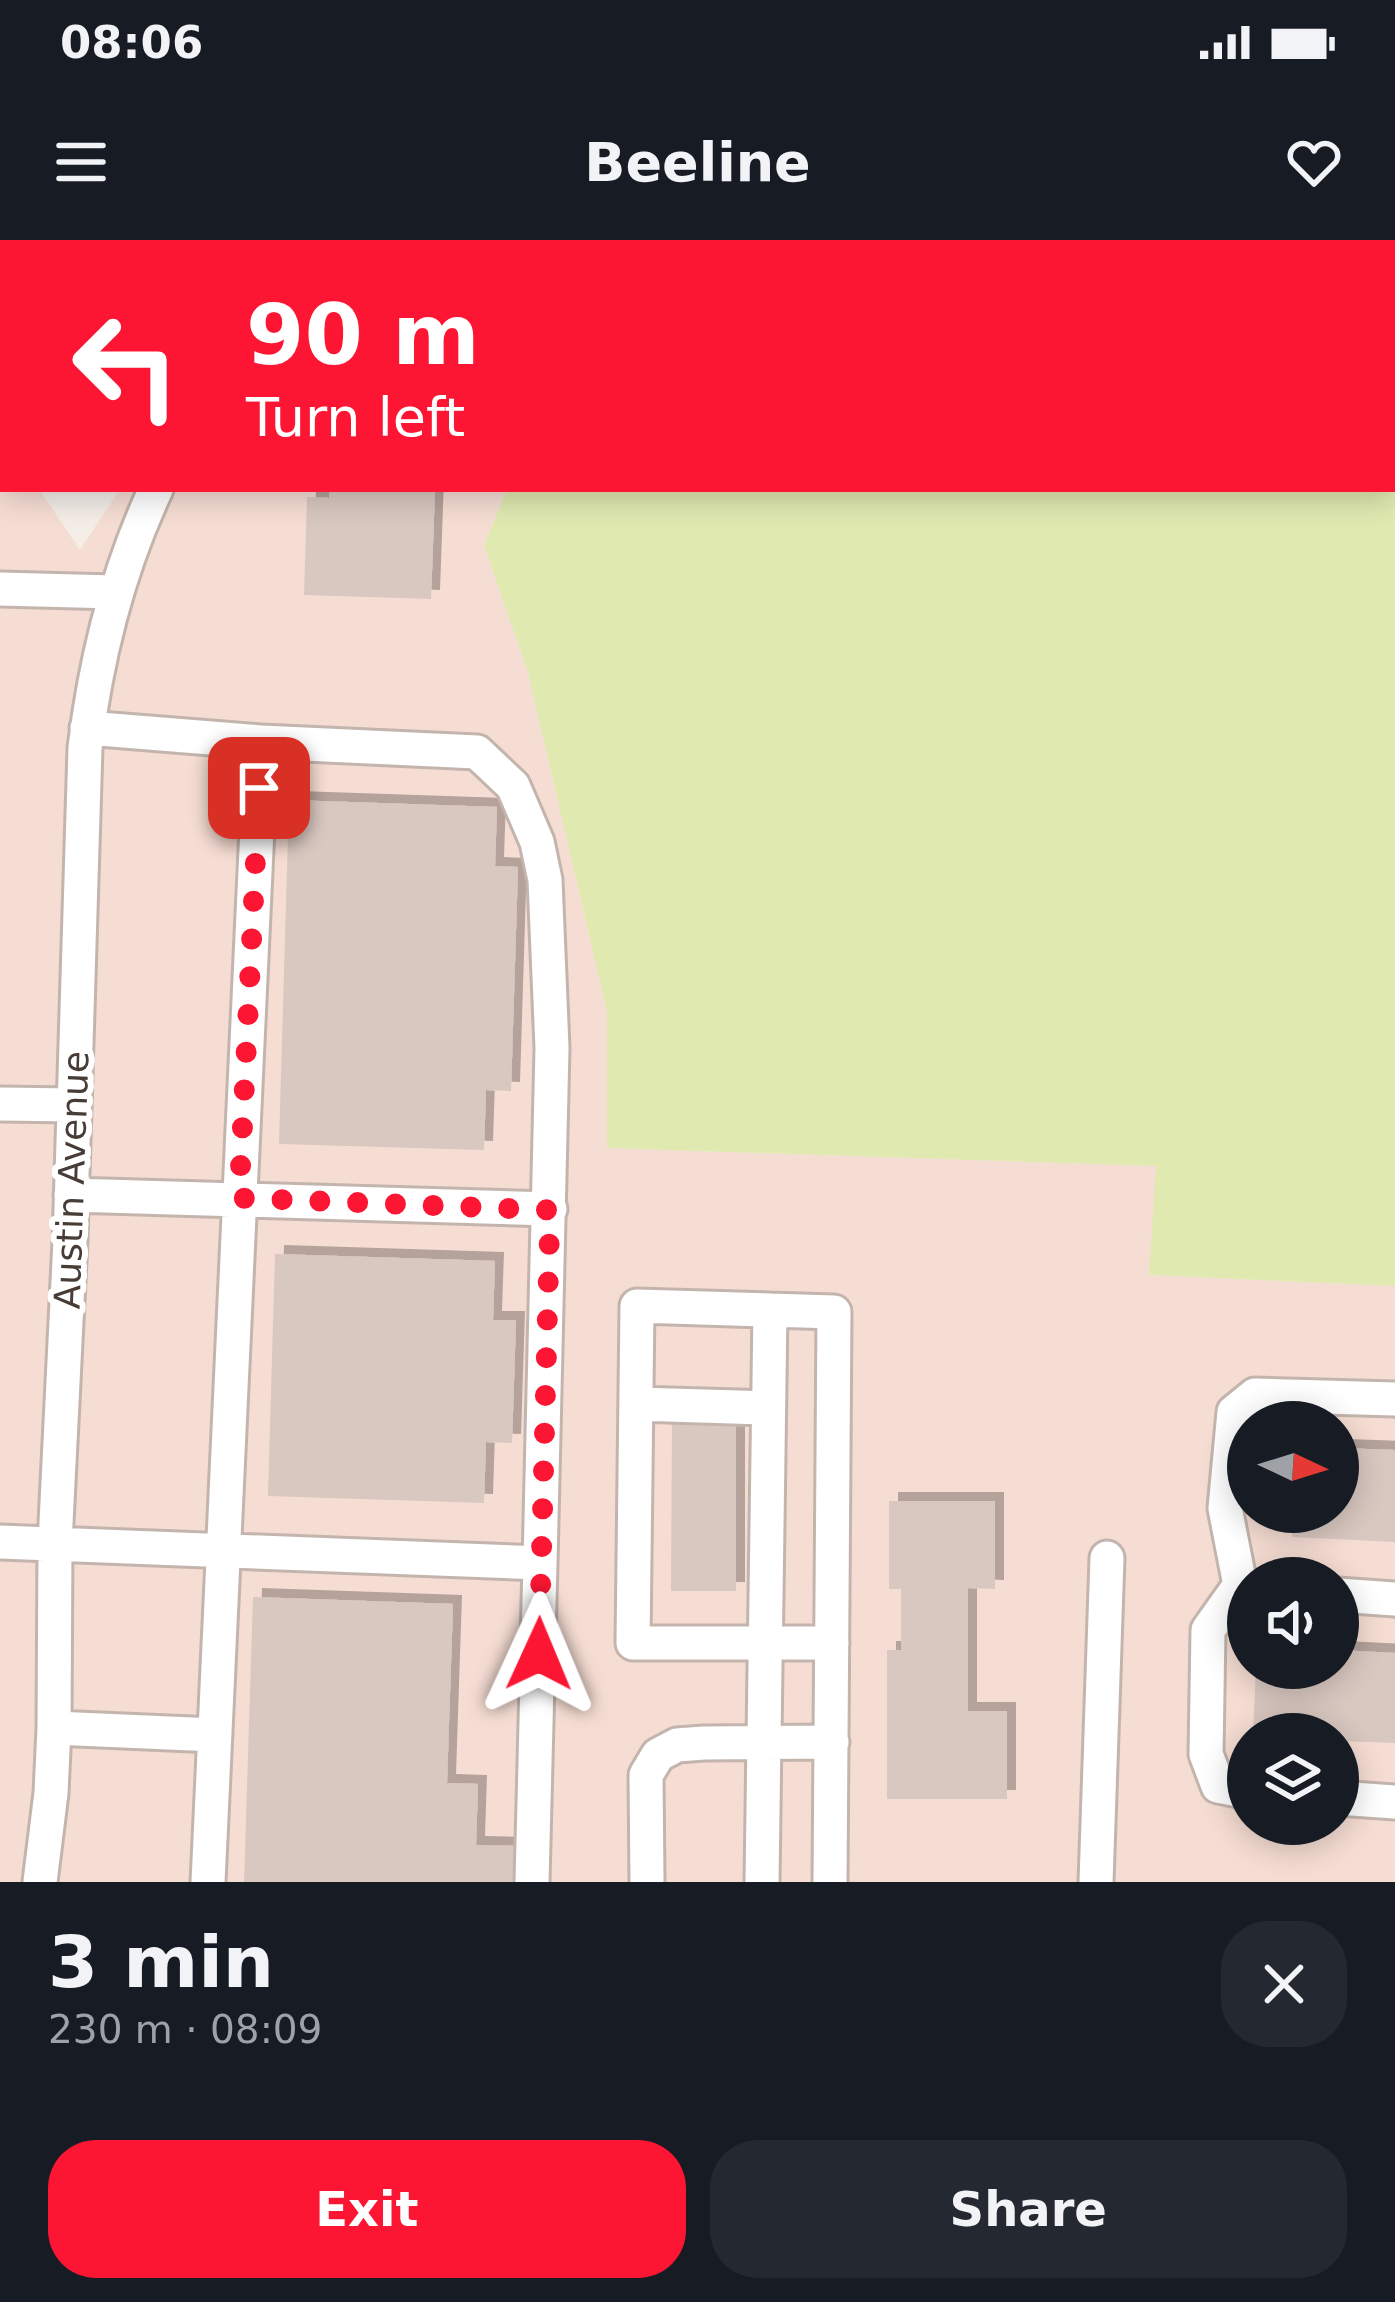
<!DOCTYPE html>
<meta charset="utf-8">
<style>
body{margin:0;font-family:"DejaVu Sans",sans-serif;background:#242831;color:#f1f3f6;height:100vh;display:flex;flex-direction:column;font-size:45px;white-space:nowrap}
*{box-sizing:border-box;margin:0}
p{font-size:39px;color:#9ea1a6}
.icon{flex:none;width:66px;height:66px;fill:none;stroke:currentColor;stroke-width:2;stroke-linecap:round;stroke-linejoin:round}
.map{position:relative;height:1642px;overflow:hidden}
.sheet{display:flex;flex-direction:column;background:#171b24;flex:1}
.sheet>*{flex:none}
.guide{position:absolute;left:0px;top:0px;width:1395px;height:252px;box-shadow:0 6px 30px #0003;background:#fc1633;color:#fff;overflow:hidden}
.needle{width:78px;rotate:94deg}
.buttons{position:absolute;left:1227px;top:1161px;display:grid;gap:24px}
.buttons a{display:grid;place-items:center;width:132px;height:132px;border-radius:50%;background:#171b24;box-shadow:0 6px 30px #0003;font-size:60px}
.pin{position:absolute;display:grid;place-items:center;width:102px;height:102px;color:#fff;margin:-51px;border-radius:24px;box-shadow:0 6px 18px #0006}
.me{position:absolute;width:132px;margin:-66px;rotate:1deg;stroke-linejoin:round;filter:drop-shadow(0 0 9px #0008)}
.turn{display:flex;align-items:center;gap:42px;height:252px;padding:0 48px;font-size:54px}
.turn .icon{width:156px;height:156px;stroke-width:2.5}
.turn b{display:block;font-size:84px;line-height:102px}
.round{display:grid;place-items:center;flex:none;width:126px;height:126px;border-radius:48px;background:#242831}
.head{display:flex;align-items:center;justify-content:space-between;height:204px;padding:0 48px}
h1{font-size:72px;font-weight:800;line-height:90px}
.button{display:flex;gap:24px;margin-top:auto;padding:24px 48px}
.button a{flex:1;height:138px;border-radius:48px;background:#fc1633;color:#fff;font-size:48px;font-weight:800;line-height:138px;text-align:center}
.button a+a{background:#242831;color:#f1f3f6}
.status{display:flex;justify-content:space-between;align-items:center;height:84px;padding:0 60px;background:#171b24;direction:ltr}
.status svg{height:33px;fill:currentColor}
header{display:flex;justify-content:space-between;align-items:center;height:156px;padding:0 48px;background:#171b24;font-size:54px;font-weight:800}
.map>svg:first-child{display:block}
.commercial{fill:#f6ddd3;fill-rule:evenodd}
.green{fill:#dfe9b0}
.building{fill:#d9c8c0;filter:url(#shadow)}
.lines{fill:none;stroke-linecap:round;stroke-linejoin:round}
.minor-casing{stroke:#c3b5ad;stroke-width:39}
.minor{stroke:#fff;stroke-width:33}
.route{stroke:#fc1633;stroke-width:21;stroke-dasharray:0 37.8}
.labels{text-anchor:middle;stroke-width:12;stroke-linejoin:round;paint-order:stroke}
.street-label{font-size:36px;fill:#473c36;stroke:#fff}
</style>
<div class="status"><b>08:06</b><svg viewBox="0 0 49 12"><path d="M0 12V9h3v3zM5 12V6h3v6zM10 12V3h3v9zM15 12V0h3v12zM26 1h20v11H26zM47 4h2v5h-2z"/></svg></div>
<header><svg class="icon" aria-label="menu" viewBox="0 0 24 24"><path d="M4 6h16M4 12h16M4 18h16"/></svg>Beeline<svg class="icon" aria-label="heart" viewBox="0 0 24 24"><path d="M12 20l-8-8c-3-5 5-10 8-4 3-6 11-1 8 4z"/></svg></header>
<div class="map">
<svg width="1395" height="1642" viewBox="0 0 1395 1642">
<defs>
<filter id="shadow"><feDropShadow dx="9" dy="-9" stdDeviation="0" flood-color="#0004"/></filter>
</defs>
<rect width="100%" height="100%" fill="#f4ede8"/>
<!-- commercial -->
<path class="commercial" d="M 0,192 L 3,249 L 39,249 L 80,310 L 120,249 L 507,249 L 484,305 L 528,433 L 607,772 L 607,908 L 1157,926 L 1149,1035 L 1395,1046 L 1395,1642 L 0,1642 ZM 1248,1182 L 1338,1182 L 1338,1272 L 1248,1272 ZM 1248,1338 L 1338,1338 L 1338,1428 L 1248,1428 ZM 1248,1494 L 1338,1494 L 1338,1584 L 1248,1584 Z"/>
<!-- green -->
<path class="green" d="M 658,0 L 1395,0 L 1395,1046 L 1149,1035 L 1156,926 L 607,908 L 607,772 L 528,433 L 484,305 L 507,249 L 1392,249 L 1392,3 L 656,3 Z"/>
<!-- building -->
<path class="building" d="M 330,249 L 435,249 L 431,359 L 304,355 L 307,257 L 329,258 Z
M 289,560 L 497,567 L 495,626 L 518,627 L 511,851 L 486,850 L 484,910 L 279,904 Z
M 275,1014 L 495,1021 L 493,1080 L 516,1080 L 512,1203 L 486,1202 L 484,1263 L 268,1256 Z
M 672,1179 L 736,1179 L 736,1351 L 671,1351 Z
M 1338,1208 L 1395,1210 L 1395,1302 L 1292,1297 L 1293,1272 L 1338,1272 Z
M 889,1261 L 995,1261 L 995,1349 L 968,1348 L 968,1471 L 1007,1471 L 1007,1559 L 887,1559 L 887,1410 L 901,1410 L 901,1349 L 889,1349 Z
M 253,1357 L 453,1364 L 447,1543 L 478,1544 L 476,1605 L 520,1606 L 519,1642 L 244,1642 Z
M 1338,1410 L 1395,1413 L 1395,1503 L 1338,1501 L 1338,1494 L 1253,1494 L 1256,1428 L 1338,1428 Z"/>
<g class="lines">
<!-- minor casing -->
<g class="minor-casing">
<path id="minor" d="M 396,3 L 400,0
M 0,349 L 115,352
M 87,488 L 261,502 L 477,512 L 513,546 L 537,602 L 545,640 L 552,808 L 540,1323
M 0,864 L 74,865
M 71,955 L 550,969
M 636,1164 L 768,1168
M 0,1302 L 540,1323 L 532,1642
M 1240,1345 L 1208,1390 L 1206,1514 L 1218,1546 L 1248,1552
M 1248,1346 L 1240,1345 L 1225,1268 L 1234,1172 L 1255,1155 L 1395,1159
M 1338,1355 L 1395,1359
M 54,1488 L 215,1495
M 1338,1558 L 1395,1562
M 40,1642 L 51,1553 L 54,1488 L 55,1303 L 70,1001 L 85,508 C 96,417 117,332 156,249
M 208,1642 L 261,502
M 647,1642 L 646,1535 L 658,1515 L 677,1505 L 704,1503 L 832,1502
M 762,1642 L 770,1070
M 830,1642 L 834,1072 L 637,1066 L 633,1403 L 832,1403
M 1096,1642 L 1107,1318"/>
</g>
<!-- minor -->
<use href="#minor" class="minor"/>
</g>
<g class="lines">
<!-- route -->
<path class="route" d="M 259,548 L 239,958 L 550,970 L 539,1414"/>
</g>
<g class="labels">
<!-- street labels -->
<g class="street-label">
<text transform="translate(71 940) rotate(-88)" y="13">Austin Avenue</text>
</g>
</g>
</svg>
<div class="buttons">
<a><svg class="needle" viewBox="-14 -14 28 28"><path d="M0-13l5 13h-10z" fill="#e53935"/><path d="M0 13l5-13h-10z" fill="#9ea1a6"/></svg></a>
<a><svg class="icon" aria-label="sound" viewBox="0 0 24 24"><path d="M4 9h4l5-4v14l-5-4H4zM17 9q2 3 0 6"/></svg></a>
<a><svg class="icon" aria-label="layers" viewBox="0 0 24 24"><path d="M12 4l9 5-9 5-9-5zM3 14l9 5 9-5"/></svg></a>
</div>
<div class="pin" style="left:259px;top:548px;background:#d93025"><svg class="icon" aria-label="arrive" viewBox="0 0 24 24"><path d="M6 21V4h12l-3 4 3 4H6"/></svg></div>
<svg class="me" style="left:539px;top:1414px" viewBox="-20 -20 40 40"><path d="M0-17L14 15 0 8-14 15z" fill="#fc1633" stroke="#fff" stroke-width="4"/></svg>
<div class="guide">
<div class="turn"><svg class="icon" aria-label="left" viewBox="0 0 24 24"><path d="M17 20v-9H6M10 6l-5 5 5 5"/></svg><div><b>90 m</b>Turn left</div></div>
</div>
</div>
<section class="sheet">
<div class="head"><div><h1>3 min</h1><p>230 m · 08:09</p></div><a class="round"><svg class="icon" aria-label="close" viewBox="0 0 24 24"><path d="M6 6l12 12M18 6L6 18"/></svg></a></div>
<div class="button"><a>Exit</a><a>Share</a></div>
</section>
